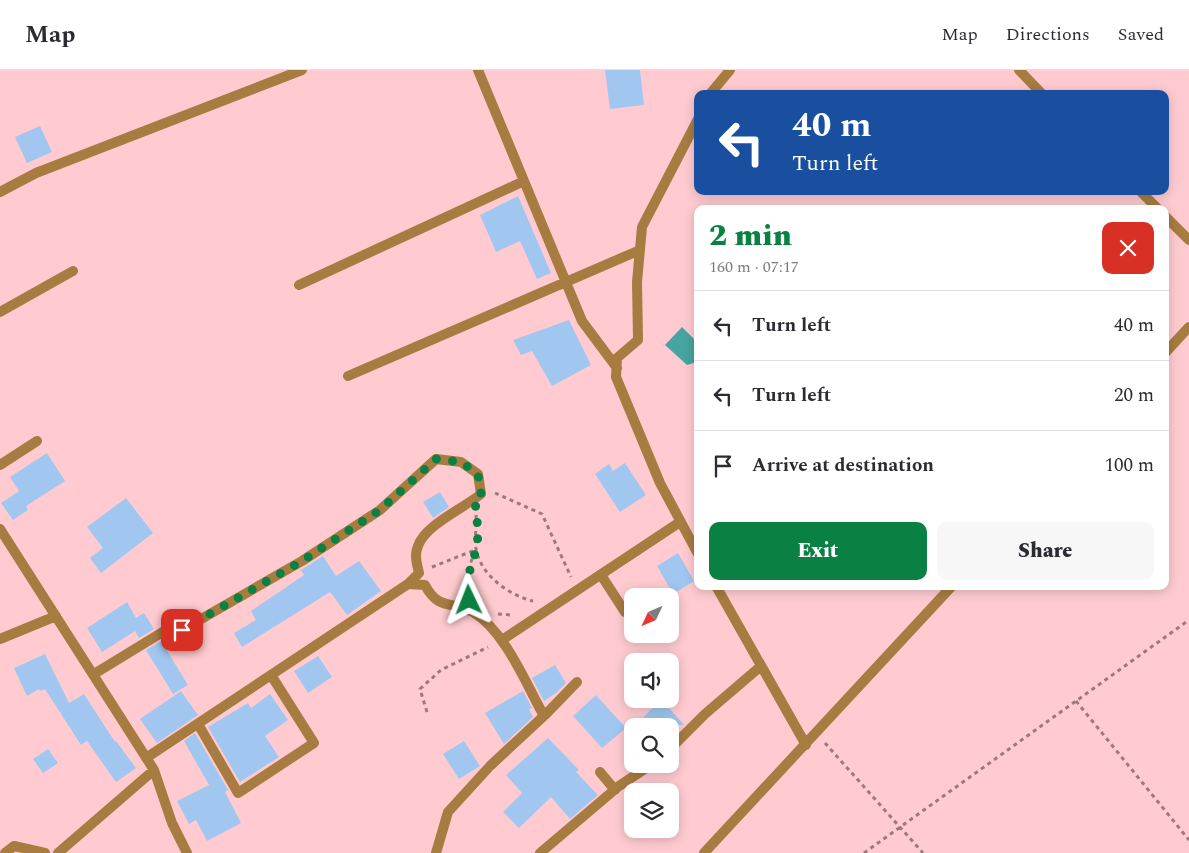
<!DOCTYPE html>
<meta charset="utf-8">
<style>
body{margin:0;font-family:Spectral,serif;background:#f7f7f7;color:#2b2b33;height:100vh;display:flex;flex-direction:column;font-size:19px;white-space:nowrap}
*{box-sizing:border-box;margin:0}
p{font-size:16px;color:#7c7c81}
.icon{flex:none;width:28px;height:28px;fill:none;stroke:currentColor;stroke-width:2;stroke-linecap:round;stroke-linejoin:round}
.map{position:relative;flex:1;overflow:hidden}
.drawer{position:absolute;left:694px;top:135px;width:475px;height:385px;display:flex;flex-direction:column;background:#fff;border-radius:10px;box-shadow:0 2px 12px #0003}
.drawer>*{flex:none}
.banner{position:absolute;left:694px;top:20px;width:475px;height:105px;border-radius:10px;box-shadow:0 2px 12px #0003;background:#1a4fa0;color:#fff;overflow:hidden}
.needle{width:32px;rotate:226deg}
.tools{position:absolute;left:624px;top:518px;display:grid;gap:10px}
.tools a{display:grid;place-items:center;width:55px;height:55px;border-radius:10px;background:#fff;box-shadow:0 2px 12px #0003;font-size:25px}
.pin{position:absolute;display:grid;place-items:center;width:42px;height:42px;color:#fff;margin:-21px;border-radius:10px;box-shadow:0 2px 8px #0006}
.me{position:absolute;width:55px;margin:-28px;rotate:358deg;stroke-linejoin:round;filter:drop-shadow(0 0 4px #0008)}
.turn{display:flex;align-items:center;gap:18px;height:105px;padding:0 15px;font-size:22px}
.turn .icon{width:65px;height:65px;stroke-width:2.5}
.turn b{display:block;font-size:35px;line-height:42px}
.round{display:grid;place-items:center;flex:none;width:52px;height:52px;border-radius:10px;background:#f7f7f7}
.summary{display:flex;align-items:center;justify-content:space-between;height:85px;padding:0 15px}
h1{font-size:30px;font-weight:800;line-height:38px;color:#0b8043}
.cta{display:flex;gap:10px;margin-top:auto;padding:10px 15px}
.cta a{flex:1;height:58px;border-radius:10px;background:#0b8043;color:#fff;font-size:20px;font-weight:800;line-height:58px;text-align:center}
.cta a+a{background:#f7f7f7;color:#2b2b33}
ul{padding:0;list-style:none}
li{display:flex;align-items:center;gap:15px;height:70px;padding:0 15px;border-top:1px solid #e1e1e2}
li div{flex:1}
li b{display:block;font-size:19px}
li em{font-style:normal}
header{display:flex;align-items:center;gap:30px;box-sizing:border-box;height:70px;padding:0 25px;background:#fff;border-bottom:1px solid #e1e1e2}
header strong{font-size:24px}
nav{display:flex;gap:28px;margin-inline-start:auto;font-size:18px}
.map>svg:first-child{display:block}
.water{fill:#46a5a1}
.building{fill:#a1c7f1}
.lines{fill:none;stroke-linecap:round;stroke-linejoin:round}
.path{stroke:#9e797c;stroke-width:3;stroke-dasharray:4 4;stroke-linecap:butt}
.minor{stroke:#a87c41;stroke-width:10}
.route{stroke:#0b8043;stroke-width:9;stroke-dasharray:0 16.2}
</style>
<header>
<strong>Map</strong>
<nav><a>Map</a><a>Directions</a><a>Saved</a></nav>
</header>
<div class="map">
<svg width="1189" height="783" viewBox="0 0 1189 783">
<rect width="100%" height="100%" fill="#ffcbd0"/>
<!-- water -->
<path class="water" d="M 682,257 L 697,272 L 697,292 L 687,295 L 665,275 Z"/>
<!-- building -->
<path class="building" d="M 605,0 L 640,0 L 644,35 L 610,39 Z
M 40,56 L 52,82 L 27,93 L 15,67 Z
M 518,126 L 551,203 L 537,209 L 520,171 L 496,182 L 480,145 Z
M 569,250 L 591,295 L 552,316 L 532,281 L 521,285 L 513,270 Z
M 47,383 L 65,411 L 26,436 L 28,440 L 13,450 L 1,433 L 19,421 L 10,407 Z
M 625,393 L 646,425 L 620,442 L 595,404 L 609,394 L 613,401 Z
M 440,422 L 449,437 L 433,448 L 423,432 Z
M 126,428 L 153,463 L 101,503 L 90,488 L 103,478 L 87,457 Z
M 678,483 L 694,511 L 673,524 L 657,496 Z
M 323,486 L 336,506 L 359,491 L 381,521 L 347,545 L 330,522 L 242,577 L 234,563 L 256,550 L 251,541 L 304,505 L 301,500 Z
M 127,532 L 136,548 L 144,543 L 154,559 L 139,568 L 135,561 L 102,582 L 87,558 Z
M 161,571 L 188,615 L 173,624 L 146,580 Z
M 45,584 L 69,633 L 84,624 L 115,672 L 116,671 L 136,698 L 116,712 L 87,671 L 81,675 L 45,619 L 40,621 L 39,619 L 27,626 L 14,598 Z
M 318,586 L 332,607 L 308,623 L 294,601 Z
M 555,595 L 566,613 L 556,623 L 544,631 L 532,608 Z
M 181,621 L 198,645 L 157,673 L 140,649 Z
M 523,621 L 532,638 L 529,639 L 533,647 L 504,674 L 485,643 Z
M 270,624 L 288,650 L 265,666 L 279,687 L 240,712 L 208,657 L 248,633 L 251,638 Z
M 596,625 L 626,658 L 602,678 L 573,646 Z
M 661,629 L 684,655 L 635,656 Z
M 195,663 L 228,720 L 225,722 L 241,753 L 207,771 L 196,750 L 189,754 L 177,731 L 209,715 L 184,671 Z
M 548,668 L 579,700 L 576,702 L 598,725 L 570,749 L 551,727 L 519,758 L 503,742 L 522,723 L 506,705 Z
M 464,671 L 480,696 L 459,709 L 443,684 Z
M 48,679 L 58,693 L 43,703 L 33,689 Z"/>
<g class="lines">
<!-- path -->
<path class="path" d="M 495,423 L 542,444 L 571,507
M 476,445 C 477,456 474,469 476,479 C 481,506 509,525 533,531
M 432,497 L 475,480
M 468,524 C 464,511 470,492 476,480
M 498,544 L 511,545
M 1076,631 L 1189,770
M 427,642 L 420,619 L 441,600 L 488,577
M 825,673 L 923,783
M 864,783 L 1189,550"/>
<!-- minor -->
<path class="minor" d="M 478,0 L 582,251 L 617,298
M 1019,0 L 1042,24
M 710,24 L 730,0
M 698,49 L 642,157 L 637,212 L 638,270 L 617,288 L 616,307 L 660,413 L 698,484
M 1140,121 L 1158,139
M 0,122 L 36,103 L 302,0
M 1165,146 L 1189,170
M 299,215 L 524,111
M 0,242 L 73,201
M 1165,283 L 1189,257
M 348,306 L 640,180
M 0,395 L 37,371
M 0,459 L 154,700 L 172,753 L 187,783
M 601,505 L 625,542
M 408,514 L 425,515 C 439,542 453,530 473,542 C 505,561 526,614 544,646
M 716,516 L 806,675
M 0,569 L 56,546
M 502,570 L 680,452
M 94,604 L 166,560 L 182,560 L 302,491 L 380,440 L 436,389 L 461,392 L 478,404 L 481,424 C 464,438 425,455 418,476 C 414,485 417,494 419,503 L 408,514 L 146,688
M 198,654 L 238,723 L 314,673 L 271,605
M 670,679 L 705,644 L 761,596
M 600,702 L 615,720
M 5,783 L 14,776 L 45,783
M 58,783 L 154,700
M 436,783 L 448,742 L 490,696 L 547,643 L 577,612
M 540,783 L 619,716 L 652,694
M 704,783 L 952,516"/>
</g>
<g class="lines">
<!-- route -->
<path class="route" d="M 182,560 L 302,491 L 380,440 L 436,389 L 461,392 L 478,404 L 481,424 L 475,429 C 476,445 480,465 476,480 C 471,498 464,512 469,530"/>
</g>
</svg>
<div class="tools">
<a><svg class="needle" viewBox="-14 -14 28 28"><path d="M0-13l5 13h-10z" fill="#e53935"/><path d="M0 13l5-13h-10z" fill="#7c7c81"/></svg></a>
<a><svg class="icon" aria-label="sound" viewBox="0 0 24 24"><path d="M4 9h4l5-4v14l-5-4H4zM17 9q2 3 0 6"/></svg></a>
<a><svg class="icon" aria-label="search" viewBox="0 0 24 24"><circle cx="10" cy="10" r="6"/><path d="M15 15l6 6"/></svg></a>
<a><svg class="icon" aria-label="layers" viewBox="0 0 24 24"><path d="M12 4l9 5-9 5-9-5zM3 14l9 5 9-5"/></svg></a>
</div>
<div class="pin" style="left:182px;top:560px;background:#d93025"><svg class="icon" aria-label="arrive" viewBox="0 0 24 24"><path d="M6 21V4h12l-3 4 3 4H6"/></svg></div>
<svg class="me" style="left:469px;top:530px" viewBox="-20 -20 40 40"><path d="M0-17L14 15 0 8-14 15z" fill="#0b8043" stroke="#fff" stroke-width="4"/></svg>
<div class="banner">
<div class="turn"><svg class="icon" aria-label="left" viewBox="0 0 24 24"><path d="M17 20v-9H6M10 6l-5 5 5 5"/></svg><div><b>40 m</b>Turn left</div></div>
</div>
<section class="drawer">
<div class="summary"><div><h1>2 min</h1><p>160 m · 07:17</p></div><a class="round" style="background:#d93025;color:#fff"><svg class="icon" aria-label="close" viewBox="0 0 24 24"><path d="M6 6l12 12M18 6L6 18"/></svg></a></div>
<ul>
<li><svg class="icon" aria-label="left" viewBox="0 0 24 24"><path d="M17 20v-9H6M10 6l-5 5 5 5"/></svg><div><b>Turn left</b></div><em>40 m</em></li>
<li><svg class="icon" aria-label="left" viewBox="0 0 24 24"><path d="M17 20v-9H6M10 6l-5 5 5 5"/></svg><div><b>Turn left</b></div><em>20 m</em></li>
<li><svg class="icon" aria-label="arrive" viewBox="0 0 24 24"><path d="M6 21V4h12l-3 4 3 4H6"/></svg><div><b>Arrive at destination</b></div><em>100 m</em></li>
</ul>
<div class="cta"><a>Exit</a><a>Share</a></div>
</section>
</div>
